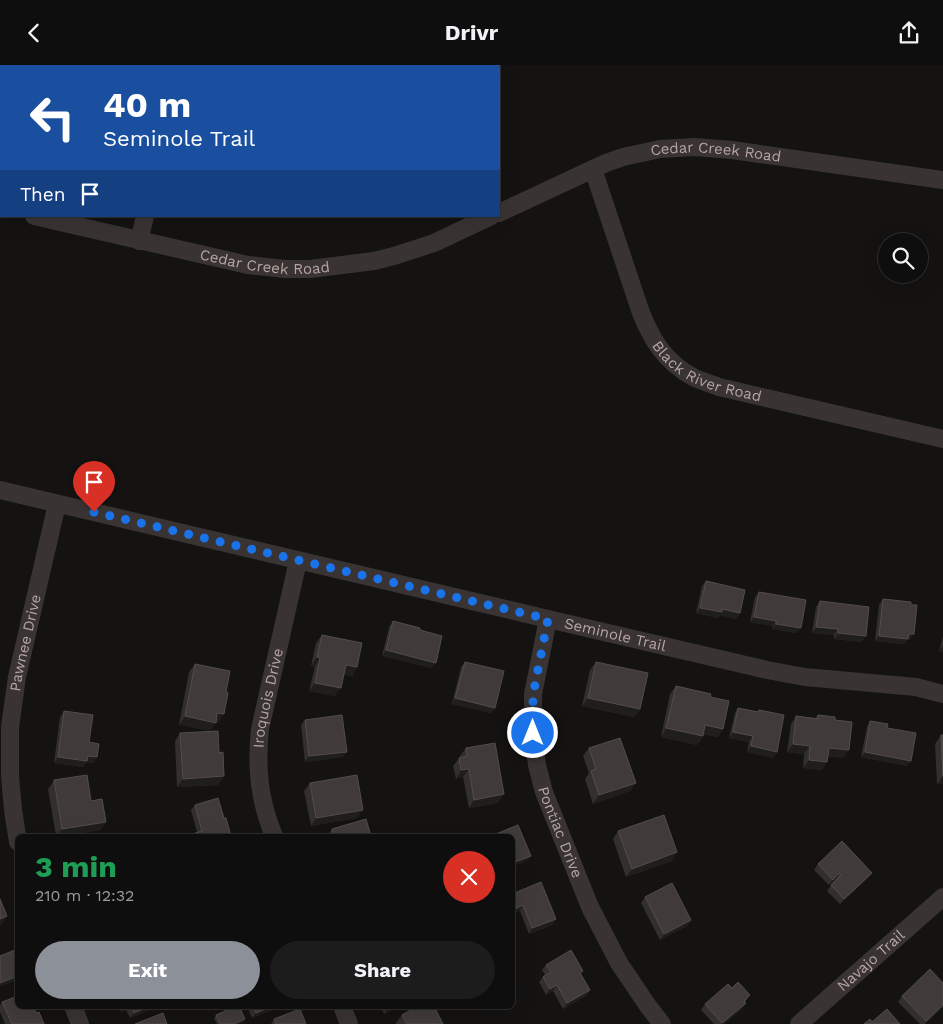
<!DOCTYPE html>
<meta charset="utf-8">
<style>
body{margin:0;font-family:"Work Sans",sans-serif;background:#1d1c1c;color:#f1f3f6;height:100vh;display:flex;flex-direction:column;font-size:19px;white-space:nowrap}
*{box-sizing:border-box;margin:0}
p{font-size:16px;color:#9b9c9e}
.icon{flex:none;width:28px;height:28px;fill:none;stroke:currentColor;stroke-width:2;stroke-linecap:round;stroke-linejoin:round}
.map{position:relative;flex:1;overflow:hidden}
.drawer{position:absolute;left:15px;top:769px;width:500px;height:175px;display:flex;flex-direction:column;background:#0f0e0e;border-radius:8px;box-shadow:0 5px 20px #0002,0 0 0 1px #2f2e2e}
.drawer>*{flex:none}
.top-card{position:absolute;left:0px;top:0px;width:500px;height:152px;box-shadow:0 5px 20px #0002,0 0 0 1px #2f2e2e;background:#1a4fa0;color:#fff;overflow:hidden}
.buttons{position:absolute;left:878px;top:168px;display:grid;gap:10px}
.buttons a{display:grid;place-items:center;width:50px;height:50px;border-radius:50%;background:#0f0e0e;box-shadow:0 5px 20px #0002,0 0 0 1px #2f2e2e;font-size:25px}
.pin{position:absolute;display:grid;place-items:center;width:42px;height:42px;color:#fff;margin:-51px -21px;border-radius:50% 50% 50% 0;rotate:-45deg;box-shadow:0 0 5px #0007}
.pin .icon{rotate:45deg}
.me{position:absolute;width:55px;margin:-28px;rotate:0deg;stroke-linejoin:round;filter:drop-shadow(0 0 4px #0008)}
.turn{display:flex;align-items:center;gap:18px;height:105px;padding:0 20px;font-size:22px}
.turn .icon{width:65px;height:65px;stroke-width:2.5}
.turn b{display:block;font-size:35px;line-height:42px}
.then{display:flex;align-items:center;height:48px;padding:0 20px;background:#0003;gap:10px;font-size:19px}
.round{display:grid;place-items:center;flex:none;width:52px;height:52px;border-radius:26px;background:#1d1c1c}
.headline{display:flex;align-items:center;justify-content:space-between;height:85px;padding:0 20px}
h1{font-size:30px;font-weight:700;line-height:38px;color:#1e9e55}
.button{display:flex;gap:10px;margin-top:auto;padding:10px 20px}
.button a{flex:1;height:58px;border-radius:30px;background:#8c9099;color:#fff;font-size:20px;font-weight:700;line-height:58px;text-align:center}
.button a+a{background:#1d1c1c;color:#f1f3f6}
header{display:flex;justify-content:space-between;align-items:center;height:65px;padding:0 20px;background:#0f0e0e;font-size:22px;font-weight:700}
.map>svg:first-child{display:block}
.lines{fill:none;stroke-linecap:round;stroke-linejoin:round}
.minor{stroke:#393433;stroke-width:18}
.wall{fill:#322f2e}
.shaded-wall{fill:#201e1d}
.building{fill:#403b3a;stroke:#534c4a}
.route{stroke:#1a73e8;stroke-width:9;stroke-dasharray:0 16.2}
.labels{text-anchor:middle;stroke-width:5;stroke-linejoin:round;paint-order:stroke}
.street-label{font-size:15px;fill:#b6a4a2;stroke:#0f0e0d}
</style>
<header><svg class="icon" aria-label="back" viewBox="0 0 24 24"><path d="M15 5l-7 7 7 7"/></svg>Drivr<svg class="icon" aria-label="share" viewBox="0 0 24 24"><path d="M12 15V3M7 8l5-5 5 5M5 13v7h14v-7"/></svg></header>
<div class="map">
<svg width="943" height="959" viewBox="0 0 943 959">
<rect width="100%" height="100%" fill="#141312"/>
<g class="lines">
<!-- minor -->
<g class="minor">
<path d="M 180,1 L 181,0"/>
<path id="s1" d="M 593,104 L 640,245 C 651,274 665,297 693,312 C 701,316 711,319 719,322 L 943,374"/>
<path d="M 0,143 L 1,144"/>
<path id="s2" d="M 499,148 L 606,98 L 623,92 L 660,84 L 695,82 L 732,85 L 943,115"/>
<path id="s3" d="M 34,151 L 248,200 L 285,204 L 310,204 L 374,196 L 394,191 L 434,178 L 491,151"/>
<path d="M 139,176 L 145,151"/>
<path id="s4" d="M 0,425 L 548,554 L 767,605 L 805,612 L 916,622 L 943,629"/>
<path id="s5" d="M 548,554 L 533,629 L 533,668 L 537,700 L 544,727 L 590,842 L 619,898 L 648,941 L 662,959"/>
<path id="s6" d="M 274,771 C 259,735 256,702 260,664 L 298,496"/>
<path id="s7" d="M 18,777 L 13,745 L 10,711 L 10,662 L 17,612 L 57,439"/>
<path d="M 73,941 L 80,959"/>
<path d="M 342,941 L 349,959"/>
<path id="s8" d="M 799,959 L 943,832"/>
</g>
</g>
<!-- wall -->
<path class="wall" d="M 706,516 L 740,548 L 736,554 L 720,550 L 718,553 L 696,548 L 702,521 Z
M 759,527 L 797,568 L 772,564 L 773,561 L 750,557 L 755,532 Z
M 883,534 L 911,540 L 910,575 L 908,574 L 904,579 L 875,576 L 879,540 Z
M 820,536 L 862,577 L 834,574 L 834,570 L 812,568 L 816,542 Z
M 393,556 L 420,565 L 432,603 L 382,591 L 389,562 Z
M 322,570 L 357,602 L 352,611 L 344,609 L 335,631 L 309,626 L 315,602 L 311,601 L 316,578 Z
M 943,572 L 943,587 L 939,586 Z
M 465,597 L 495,643 L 491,648 L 452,639 L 461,602 Z
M 596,597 L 640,644 L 634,652 L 582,641 L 590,605 Z
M 195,599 L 218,658 L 179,660 L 189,607 Z
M 676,621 L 710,632 L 723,664 L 718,672 L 703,669 L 703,671 L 697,680 L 661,672 L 670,629 Z
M 738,643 L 757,647 L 759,645 L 777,687 L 773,693 L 747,687 L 749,677 L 729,673 L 735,648 Z
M 64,646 L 89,677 L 97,692 L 93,698 L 87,697 L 83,702 L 54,698 L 60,652 Z
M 818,650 L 835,655 L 843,693 L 828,691 L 822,705 L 803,703 L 804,689 L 787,687 L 791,659 L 796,651 L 815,653 Z
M 305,655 L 343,692 L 305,697 L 301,660 Z
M 870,656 L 887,663 L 911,696 L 907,701 L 861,692 L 867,662 Z
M 180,668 L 219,688 L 224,711 L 218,720 L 177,722 L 175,676 Z
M 941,670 L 943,670 L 943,719 L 937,719 L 935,679 Z
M 466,683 L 498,738 L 469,743 L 463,712 L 456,714 L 453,701 L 459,693 L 460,693 L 460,691 Z
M 589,683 L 636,718 L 630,726 L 593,739 L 585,714 L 589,708 L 583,691 Z
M 54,715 L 106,757 L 100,765 L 63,771 L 56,771 L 48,724 Z
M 310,718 L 357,753 L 311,761 L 304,726 Z
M 195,740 L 224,753 L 231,771 L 193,771 L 195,768 L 197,767 L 191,745 Z
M 332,764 L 371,771 L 327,771 Z
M 618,766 L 672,796 L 626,812 L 613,774 Z
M 818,799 L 868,813 L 840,839 L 827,826 L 831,820 L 836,815 L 836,814 L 829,820 L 814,805 Z
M 512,829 L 556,854 L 552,860 L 529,869 L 520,846 L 512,849 Z
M 645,832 L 691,855 L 687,861 L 660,875 L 641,838 Z
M 546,900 L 581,909 L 590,925 L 587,930 L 563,944 L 553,926 L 546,930 L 539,917 L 543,912 L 545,910 L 542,905 Z
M 943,918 L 943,942 L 925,959 L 920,959 L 898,937 L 902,931 Z
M 732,923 L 750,930 L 745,937 L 746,938 L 742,944 L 724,959 L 714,959 L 701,945 L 705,939 Z
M 2,937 L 36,948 L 44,959 L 5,959 L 0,947 L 0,940 Z
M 119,941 L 156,941 L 155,943 L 130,953 L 126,945 L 121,947 Z
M 247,941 L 282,941 L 252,953 Z
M 381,941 L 400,941 L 384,949 Z
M 216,950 L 245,954 L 243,957 L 239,959 L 217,959 L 214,953 Z
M 402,950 L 443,959 L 396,959 L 396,958 Z
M 274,954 L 306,959 L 271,959 Z"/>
<!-- shaded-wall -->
<path class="shaded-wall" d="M 700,543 L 722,544 L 740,548 L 736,554 L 720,550 L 718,553 L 696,548 Z
M 754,552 L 776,556 L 773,561 L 750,557 Z
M 776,559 L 801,563 L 797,568 L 772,564 Z
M 816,562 L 838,564 L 834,570 L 812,568 Z
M 838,568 L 866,571 L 862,577 L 834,574 Z
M 909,569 L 914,569 L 910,575 L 908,574 L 904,579 L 875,576 L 879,571 Z
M 943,580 L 943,587 L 939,586 Z
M 386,585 L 436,598 L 432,603 L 382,591 Z
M 317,592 L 320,593 L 315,602 L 311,601 Z
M 346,600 L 357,602 L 352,611 L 340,608 Z
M 315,618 L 341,623 L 335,631 L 309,626 Z
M 455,633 L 495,643 L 491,648 L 452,639 Z
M 588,633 L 640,644 L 634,652 L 582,641 Z
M 217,648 L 224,649 L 218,658 L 212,656 Z
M 185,651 L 216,658 L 210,666 L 179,660 Z
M 705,660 L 723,664 L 718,672 L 699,668 Z
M 666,663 L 703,671 L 697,680 L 661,672 Z
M 733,667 L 753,671 L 749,677 L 729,673 Z
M 793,679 L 810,681 L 804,689 L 787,687 Z
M 751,681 L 777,687 L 773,693 L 747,687 Z
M 829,683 L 849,685 L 843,693 L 823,691 Z
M 347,687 L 343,692 L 305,697 L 309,691 Z
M 865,687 L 911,696 L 907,701 L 861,692 Z
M 88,691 L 97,692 L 93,698 L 87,697 L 83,702 L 54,698 L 58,692 Z
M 809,695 L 827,697 L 822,705 L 803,703 Z
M 469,704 L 463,712 L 456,714 L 461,705 Z
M 943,710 L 943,719 L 937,719 L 943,711 Z
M 224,711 L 218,720 L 177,722 L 183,714 Z
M 636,718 L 630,726 L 593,739 L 599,730 Z
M 504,729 L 498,738 L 469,743 L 474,735 Z
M 363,745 L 357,753 L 311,761 L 316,753 Z
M 106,757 L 100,765 L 63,771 L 57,771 L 62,764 Z
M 677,787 L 672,796 L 626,812 L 632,804 Z
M 531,791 L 527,796 L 512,802 L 512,798 Z
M 839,808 L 836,814 L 829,820 L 833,815 Z
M 872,808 L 868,813 L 840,839 L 844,834 Z
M 523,840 L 520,846 L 512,849 L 515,844 Z
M 7,851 L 2,859 L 0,860 L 0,854 Z
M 556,854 L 552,860 L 529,869 L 532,863 Z
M 691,855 L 687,861 L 660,875 L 664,869 Z
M 18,911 L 18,915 L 0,922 L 0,918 Z
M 557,920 L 553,926 L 546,930 L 550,924 Z
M 590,925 L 587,930 L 563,944 L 567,938 Z
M 746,938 L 742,944 L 724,959 L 721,959 Z
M 943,940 L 943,942 L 925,959 L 924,959 Z
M 125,941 L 128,941 L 126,945 L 121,947 Z
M 150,941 L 156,941 L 155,943 L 130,953 L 134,948 Z
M 272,941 L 282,941 L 252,953 L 256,948 Z
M 392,941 L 400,941 L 384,949 L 388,943 Z
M 245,954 L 243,957 L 239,959 L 234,959 Z"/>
<!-- building -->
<path class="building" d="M 706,516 L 745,525 L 740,548 L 722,544 L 722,547 L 700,543 Z
M 759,527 L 806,535 L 801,563 L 776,559 L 776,556 L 754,552 Z
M 883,534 L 911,537 L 911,540 L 917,540 L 914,569 L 909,569 L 908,574 L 879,571 Z
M 820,536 L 869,542 L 866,571 L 838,568 L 838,564 L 816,562 Z
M 393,556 L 420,563 L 420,565 L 442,571 L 436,598 L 386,585 Z
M 322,570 L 362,578 L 357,602 L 346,600 L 341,623 L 315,618 L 320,593 L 317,592 Z
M 465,597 L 504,606 L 495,643 L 455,633 Z
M 596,597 L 648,608 L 640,644 L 588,633 Z
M 195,599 L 230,606 L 226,627 L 228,628 L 224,649 L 217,648 L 216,658 L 185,651 Z
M 676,621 L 711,629 L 710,632 L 729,636 L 723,664 L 705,660 L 703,671 L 666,663 Z
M 738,643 L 758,647 L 759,645 L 784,650 L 777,687 L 751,681 L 753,671 L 733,667 Z
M 64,646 L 93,650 L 89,677 L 99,679 L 97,692 L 88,691 L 87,696 L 58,692 Z
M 342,650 L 347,687 L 309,691 L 305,655 Z
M 818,650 L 835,652 L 835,655 L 852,657 L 849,685 L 829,683 L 827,697 L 809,695 L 810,681 L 793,679 L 796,651 L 818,654 Z
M 870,656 L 888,659 L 887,663 L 916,668 L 911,696 L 865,687 Z
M 218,666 L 219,688 L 223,687 L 224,711 L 183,714 L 180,668 Z
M 941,670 L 943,670 L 943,711 Z
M 620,673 L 636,718 L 599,730 L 591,706 L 596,704 L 589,683 Z
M 495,678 L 504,729 L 474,735 L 469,704 L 461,705 L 459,693 L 467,691 L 466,683 Z
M 87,710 L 91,736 L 102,734 L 106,757 L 62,764 L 54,715 Z
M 357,710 L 363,745 L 316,753 L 310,718 Z
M 218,733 L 224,753 L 226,753 L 231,771 L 196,771 L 195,768 L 202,766 L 195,740 Z
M 664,750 L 677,787 L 632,804 L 618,766 Z
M 366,754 L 371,771 L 334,771 L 332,764 Z
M 518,760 L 531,791 L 512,798 L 512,771 L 491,771 Z
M 842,776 L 872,808 L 844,834 L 831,820 L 841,810 L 839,808 L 833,815 L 818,799 Z
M 541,817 L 556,854 L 532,863 L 523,840 L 515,844 L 512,837 L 512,829 Z
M 672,818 L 691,855 L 664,869 L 645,832 Z
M 0,834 L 7,851 L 0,854 Z
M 15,885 L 18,891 L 18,911 L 0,918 L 0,891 Z
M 571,885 L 583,906 L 580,908 L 590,925 L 567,938 L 557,920 L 550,924 L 543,912 L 551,907 L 546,900 Z
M 930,904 L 943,918 L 943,940 L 926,956 L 902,931 Z
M 738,917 L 750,930 L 744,936 L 746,938 L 722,958 L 705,939 L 728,919 L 732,923 Z
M 18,931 L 18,941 L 33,941 L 36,948 L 39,947 L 44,959 L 12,959 L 2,937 Z
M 131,941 L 150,941 L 134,948 Z
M 236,941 L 239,941 L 245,954 L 234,959 L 220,959 L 216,950 Z
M 253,941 L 272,941 L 256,948 Z
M 418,941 L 434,941 L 443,959 L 407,959 L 402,950 Z
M 300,944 L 306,959 L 276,959 L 274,954 Z
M 887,944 L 900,959 L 864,959 L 870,954 L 872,957 Z
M 163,948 L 167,959 L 135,959 Z"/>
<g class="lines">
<!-- route -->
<path class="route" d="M 94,447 L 548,554 L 533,630 L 533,668"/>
</g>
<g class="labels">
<!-- street labels -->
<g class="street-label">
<text dy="5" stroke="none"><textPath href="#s2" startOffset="230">Cedar Creek Road</textPath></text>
<text dy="5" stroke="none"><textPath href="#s3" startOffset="236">Cedar Creek Road</textPath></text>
<text dy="5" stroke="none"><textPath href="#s1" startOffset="246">Black River Road</textPath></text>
<text dy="5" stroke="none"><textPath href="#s4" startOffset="632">Seminole Trail</textPath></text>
<text dy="5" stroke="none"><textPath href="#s7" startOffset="201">Pawnee Drive</textPath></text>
<text dy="5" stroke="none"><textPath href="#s6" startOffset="141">Iroquois Drive</textPath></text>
<text dy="5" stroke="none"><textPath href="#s5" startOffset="219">Pontiac Drive</textPath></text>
<text dy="5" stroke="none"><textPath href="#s8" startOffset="96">Navajo Trail</textPath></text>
</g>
</g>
</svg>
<div class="buttons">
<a><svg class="icon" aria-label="search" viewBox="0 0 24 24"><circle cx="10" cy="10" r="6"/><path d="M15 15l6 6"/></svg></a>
</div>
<div class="pin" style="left:94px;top:447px;background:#d93025"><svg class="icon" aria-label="arrive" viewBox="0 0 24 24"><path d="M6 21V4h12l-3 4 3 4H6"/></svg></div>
<svg class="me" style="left:533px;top:668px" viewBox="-20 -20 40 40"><circle r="17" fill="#1a73e8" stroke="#fff" stroke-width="3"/><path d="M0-11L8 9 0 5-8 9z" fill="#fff"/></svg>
<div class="top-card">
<div class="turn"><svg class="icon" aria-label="left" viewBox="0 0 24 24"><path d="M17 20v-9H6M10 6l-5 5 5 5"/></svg><div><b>40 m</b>Seminole Trail</div></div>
<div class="then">Then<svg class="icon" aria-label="arrive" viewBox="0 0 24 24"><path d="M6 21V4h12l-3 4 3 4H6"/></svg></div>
</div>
<section class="drawer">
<div class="headline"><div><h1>3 min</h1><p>210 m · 12:32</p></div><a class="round" style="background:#d93025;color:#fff"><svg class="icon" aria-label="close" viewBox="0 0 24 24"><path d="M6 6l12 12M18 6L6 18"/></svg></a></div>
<div class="button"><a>Exit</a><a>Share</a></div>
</section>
</div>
